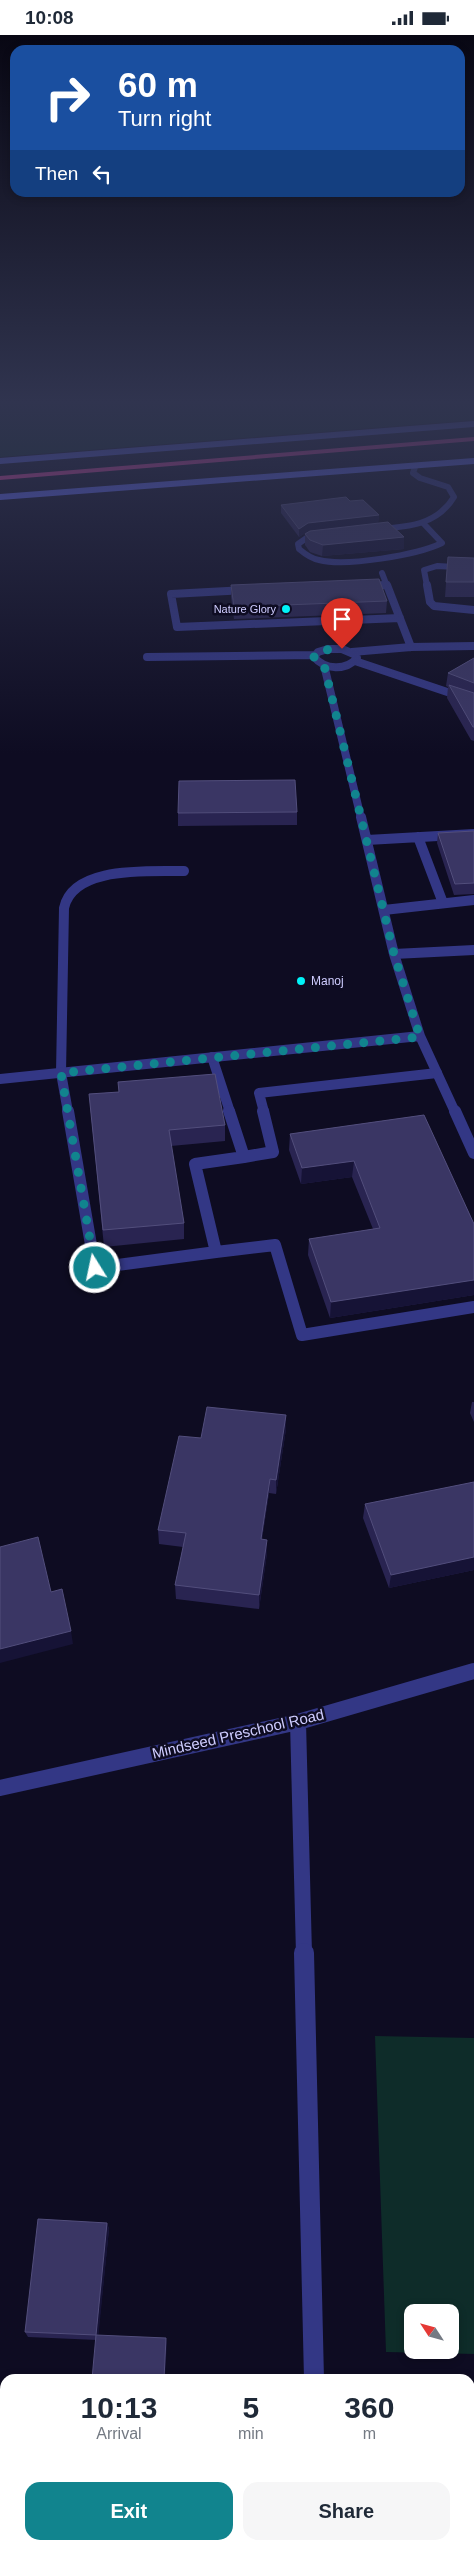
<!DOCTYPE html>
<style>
body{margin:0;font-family:Helvetica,sans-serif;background:#f6f6f7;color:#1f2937;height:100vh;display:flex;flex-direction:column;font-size:19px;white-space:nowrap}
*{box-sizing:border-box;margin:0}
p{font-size:16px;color:#747a83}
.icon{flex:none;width:28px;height:28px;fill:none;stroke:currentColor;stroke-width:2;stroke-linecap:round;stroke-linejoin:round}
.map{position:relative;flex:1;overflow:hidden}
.side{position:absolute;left:0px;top:2339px;width:475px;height:176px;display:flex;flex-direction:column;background:#fff;border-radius:15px 15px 0 0;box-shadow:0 2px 8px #0003}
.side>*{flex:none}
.top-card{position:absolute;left:10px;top:10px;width:455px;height:152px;border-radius:15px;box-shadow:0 2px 8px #0003;background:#1a4fa0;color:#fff;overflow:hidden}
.needle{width:32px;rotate:306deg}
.fabs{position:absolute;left:404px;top:2269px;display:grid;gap:10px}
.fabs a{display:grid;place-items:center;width:55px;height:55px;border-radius:10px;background:#fff;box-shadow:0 2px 8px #0003;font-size:25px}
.pin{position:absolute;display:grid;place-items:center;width:42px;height:42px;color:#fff;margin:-51px -21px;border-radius:50% 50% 50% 0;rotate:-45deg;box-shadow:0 0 5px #0007}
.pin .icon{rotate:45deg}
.me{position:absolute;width:55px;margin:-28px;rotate:350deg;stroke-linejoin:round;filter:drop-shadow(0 0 4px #0008)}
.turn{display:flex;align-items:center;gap:18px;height:105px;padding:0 25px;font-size:22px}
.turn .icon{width:65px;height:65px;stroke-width:2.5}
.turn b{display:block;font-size:35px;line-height:42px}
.then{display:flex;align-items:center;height:48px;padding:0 25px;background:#0003;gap:10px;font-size:19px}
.eta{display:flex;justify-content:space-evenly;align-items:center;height:85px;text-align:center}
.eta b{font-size:30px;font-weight:600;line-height:35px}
.action{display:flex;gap:10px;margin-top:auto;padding:10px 25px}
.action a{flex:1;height:58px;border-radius:15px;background:#11848e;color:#fff;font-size:20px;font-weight:600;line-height:58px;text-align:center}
.action a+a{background:#f6f6f7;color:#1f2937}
.status{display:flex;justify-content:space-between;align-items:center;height:35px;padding:0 25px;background:#fff;direction:ltr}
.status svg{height:14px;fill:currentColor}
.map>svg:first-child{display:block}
.green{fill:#0e2c29;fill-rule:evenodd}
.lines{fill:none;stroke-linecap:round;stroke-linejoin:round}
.lane-far1{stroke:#333785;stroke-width:10}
.lane{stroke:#333785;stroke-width:12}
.street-far5{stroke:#333785;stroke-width:6}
.street-far4{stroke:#333785;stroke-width:8}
.street-far3{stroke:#333785;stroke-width:10}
.street-far2{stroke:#333785;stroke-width:12}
.street-far1{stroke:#333785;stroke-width:16}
.street{stroke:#333785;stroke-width:20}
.secondary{stroke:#646cff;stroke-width:6}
.highway{fill:#ff48ae;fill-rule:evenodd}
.wall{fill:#292451}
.shaded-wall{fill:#161336}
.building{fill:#3a3664;stroke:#524e7c}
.route{stroke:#11848e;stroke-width:9;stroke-dasharray:0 16.2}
.poi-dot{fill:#00f3f8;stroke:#0e0c22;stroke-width:2}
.labels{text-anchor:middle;stroke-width:5;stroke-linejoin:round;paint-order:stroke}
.far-poi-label{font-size:11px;fill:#cfcdff;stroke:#0e0c22;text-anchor:end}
.poi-label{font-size:12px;fill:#cfcdff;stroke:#0e0c22;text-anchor:start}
.near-street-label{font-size:15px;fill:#cfcdff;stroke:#0e0c22}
</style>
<div class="status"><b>10:08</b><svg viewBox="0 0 49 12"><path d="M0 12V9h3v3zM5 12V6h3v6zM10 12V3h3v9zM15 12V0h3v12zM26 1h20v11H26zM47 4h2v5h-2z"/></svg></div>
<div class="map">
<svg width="474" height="2514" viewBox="0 0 474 2514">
<rect width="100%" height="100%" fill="#0e0c22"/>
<!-- green -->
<path class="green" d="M 0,367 L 474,367 L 474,385 L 0,422 Z
M 375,2001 L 474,2003 L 474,2319 L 386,2317 ZM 412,2278 L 450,2278 L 450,2315 L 412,2315 Z"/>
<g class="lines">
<!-- lane-far1 -->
<path class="lane-far1" d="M 212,1022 L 230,1077
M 68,1077 L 61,1038 L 64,873 C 73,830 150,837 184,836
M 264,1077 L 259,1058 L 437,1038"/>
<!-- lane -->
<path class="lane" d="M 68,1076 L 95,1233 L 216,1217 L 195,1129 L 244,1122 L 229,1076
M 244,1122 L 273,1117 L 263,1076
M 216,1217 L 275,1210 L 302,1300 L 474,1272"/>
<!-- street-far5 -->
<path class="street-far5" d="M 378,494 C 408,492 437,490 454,462 L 448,452 L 420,443 L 413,438 L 415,432
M 320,499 L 308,502 L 298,509 L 299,514 C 305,519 312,524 319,525 C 346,532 417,520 442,508 L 424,489
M 382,538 L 387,551
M 364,551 L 386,550
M 427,551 L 424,535 L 437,531 L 474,533"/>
<!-- street-far4 -->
<path class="street-far4" d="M 387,550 L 411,612
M 427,550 L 430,567 L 434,571 L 474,575
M 364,551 L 386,550
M 246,555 L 171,559 L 177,592 L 400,583
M 328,614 L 342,614 L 356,620 L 357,623 C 346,636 325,635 314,622 L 318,617 Z
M 352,617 L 411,612 L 474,611
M 147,622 L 315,620
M 355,626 L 474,666
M 324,630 L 361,783"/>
<!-- street-far3 -->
<path class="street-far3" d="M 361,782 L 394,919 L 420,1001 L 455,1077
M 418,802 L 443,868
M 367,805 L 474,799
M 384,875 L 474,865
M 394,919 L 474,915
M 0,1044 L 420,1001"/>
<!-- street-far2 -->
<path class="street-far2" d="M 455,1076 L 474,1118"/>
<!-- street-far1 -->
<path class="street-far1" d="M 298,1687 L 304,1919
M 0,1753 L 298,1687 L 474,1636"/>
<!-- street -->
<path class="street" d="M 304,1918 L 314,2344
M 470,2389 L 474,2389
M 0,2480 L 5,2480
M 88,2510 L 88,2514
M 318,2510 L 318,2514"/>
<!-- secondary -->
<path class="secondary" d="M 0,426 L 474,389
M 0,462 L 474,426"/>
<!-- highway -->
<path class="highway" d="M 474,402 L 474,406 L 0,445 L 0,441 Z"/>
</g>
<!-- wall -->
<path class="wall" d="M 350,466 L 379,480 L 378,488 L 404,514 L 322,521 L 310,517 L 305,510 L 305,499 L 307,497 L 299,502 L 281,478 L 281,470 Z
M 448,522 L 474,523 L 474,562 L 445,562 Z
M 231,550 L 387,566 L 386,578 L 234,584 L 231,562 Z
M 474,623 L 474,706 L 471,705 L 447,663 L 448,652 L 446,651 L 448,638 Z
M 297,777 L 297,790 L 178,791 L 178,778 Z
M 474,796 L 474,859 L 454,860 L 437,808 L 438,798 Z
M 118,1047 L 225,1090 L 225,1106 L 171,1111 L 184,1188 L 184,1204 L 104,1212 L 89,1059 L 119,1057 Z
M 424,1080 L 474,1189 L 474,1260 L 330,1283 L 308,1220 L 309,1204 L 373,1194 L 352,1142 L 301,1149 L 289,1115 L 290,1099 Z
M 472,1367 L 474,1367 L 474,1387 L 470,1378 Z
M 286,1380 L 286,1394 L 276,1459 L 269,1458 L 262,1504 L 267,1518 L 259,1574 L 176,1564 L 175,1550 L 183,1512 L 159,1509 L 158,1495 L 201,1403 Z
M 474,1447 L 474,1535 L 389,1553 L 363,1483 L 365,1469 Z
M 107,2188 L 109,2194 L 98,2300 L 167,2308 L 28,2302 L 25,2297 Z"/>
<!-- shaded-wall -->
<path class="shaded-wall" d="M 379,480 L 378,489 L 307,497 L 299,502 L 299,494 L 308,488 Z
M 404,502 L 404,514 L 322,521 L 323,510 Z
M 354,1126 L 352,1142 L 301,1149 L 302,1133 Z
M 474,1245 L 474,1260 L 330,1283 L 331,1267 Z
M 286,1380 L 286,1394 L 276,1459 L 276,1445 Z
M 270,1444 L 269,1458 L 260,1518 L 261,1504 Z
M 267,1505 L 267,1518 L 259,1574 L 259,1560 Z
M 474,1522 L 474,1535 L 389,1553 L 391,1540 Z
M 71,1596 L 73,1609 L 0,1628 L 0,1614 Z
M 107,2188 L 109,2194 L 98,2305 L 96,2300 Z
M 166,2303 L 167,2308 L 165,2344 L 164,2344 Z"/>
<!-- building -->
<path class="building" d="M 346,462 L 350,466 L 363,465 L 379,480 L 308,488 L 299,494 L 281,470 Z
M 388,487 L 404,502 L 323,510 L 310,505 L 305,499 L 310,496 Z
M 448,522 L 474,523 L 474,547 L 446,547 Z
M 379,544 L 387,566 L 234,572 L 231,550 Z
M 474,623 L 474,648 L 448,638 Z
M 449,650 L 474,658 L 474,692 L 473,692 Z
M 295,745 L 297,777 L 178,778 L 179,746 Z
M 474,796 L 474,848 L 455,849 L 438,798 Z
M 215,1039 L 225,1090 L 169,1095 L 184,1188 L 103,1195 L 89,1059 L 119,1057 L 118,1047 Z
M 424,1080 L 474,1189 L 474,1245 L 331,1267 L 309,1204 L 380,1193 L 354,1126 L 302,1133 L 290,1099 Z
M 207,1372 L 286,1380 L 276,1445 L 270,1444 L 261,1504 L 267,1505 L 259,1560 L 175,1550 L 186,1498 L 158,1495 L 179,1401 L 201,1403 Z
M 474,1447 L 474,1522 L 391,1540 L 365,1469 Z
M 38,1502 L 51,1557 L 62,1554 L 71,1596 L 0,1614 L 0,1512 Z
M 38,2184 L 107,2188 L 96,2300 L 25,2297 Z
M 96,2300 L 166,2303 L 164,2344 L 92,2344 Z
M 470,2411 L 474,2411 L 474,2514 L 340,2514 L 340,2510 L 470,2510 Z
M 153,2510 L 258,2510 L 258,2514 L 152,2514 Z"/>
<!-- sky -->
<linearGradient id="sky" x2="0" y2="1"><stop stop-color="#080713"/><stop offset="0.51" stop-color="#30344f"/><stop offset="1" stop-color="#30344f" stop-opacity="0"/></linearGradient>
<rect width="474" height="719" fill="url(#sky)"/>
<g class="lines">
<!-- route -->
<path class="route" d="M 95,1233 L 61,1038 L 420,1002 L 394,919 L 324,630 L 314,622 L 322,615 L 342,614"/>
</g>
<!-- markers -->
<g class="poi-dot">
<circle cx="286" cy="574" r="5"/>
<circle cx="301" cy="946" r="5"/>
</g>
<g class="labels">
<!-- far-poi labels -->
<g class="far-poi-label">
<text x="276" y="578">Nature Glory</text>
</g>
<!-- poi labels -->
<g class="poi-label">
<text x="311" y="950">Manoj</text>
</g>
<!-- near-street labels -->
<g class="near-street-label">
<text transform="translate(238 1699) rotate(-13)" y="5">Mindseed Preschool Road</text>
</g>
</g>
</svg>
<div class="fabs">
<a><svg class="needle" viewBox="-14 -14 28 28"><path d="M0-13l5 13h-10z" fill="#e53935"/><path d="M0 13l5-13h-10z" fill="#747a83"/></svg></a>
</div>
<div class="pin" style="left:342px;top:614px;background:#d93025"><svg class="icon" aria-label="arrive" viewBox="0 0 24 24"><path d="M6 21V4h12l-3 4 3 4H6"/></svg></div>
<svg class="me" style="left:95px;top:1233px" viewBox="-20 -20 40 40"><circle r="17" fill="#11848e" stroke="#fff" stroke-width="3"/><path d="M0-11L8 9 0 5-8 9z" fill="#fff"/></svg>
<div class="top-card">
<div class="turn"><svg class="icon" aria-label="right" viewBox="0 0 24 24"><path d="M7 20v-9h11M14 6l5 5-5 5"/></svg><div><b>60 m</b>Turn right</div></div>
<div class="then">Then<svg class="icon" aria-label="left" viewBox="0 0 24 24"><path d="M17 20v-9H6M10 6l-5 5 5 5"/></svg></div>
</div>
<section class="side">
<div class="eta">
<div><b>10:13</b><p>Arrival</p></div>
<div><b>5</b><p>min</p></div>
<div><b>360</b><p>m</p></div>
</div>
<div class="action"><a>Exit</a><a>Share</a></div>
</section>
</div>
